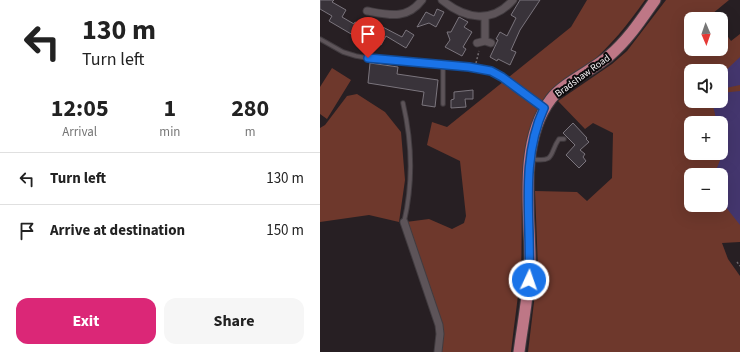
<!DOCTYPE html>
<meta charset="utf-8">
<style>
body{margin:0;font-family:"Source Sans 3",sans-serif;background:#f6f6f6;color:#222;height:100vh;display:flex;flex-direction:column;font-size:15px;white-space:nowrap}
*{box-sizing:border-box;margin:0}
p{font-size:13px;color:#767676}
.icon{flex:none;width:22px;height:22px;fill:none;stroke:currentColor;stroke-width:2;stroke-linecap:round;stroke-linejoin:round}
.map{position:relative;flex:1;overflow:hidden}
.drawer{display:flex;flex-direction:column;background:#fff;width:320px}
.drawer>*{flex:none}
.hud{background:#fff;color:#222;overflow:hidden}
.needle{width:26px;rotate:178deg}
.buttons{position:absolute;left:364px;top:12px;display:grid;gap:8px}
.buttons a{display:grid;place-items:center;width:44px;height:44px;border-radius:8px;background:#fff;box-shadow:0 4px 16px #0002;font-size:20px}
.pin{position:absolute;display:grid;place-items:center;width:34px;height:34px;color:#fff;margin:-41px -17px;border-radius:50% 50% 50% 0;rotate:-45deg;box-shadow:0 0 4px #0007}
.pin .icon{rotate:45deg}
.me{position:absolute;width:44px;margin:-22px;rotate:3deg;stroke-linejoin:round;filter:drop-shadow(0 0 3px #0008)}
.turn{display:flex;align-items:center;gap:14px;height:84px;padding:0 16px;font-size:18px}
.turn .icon{width:52px;height:52px;stroke-width:2.5}
.turn b{display:block;font-size:28px;line-height:34px}
.eta{display:flex;justify-content:space-evenly;align-items:center;height:68px;text-align:center}
.eta b{font-size:24px;font-weight:700;line-height:28px}
.primary-button{display:flex;gap:8px;margin-top:auto;padding:8px 16px}
.primary-button a{flex:1;height:46px;border-radius:12px;background:#db2777;color:#fff;font-size:16px;font-weight:700;line-height:46px;text-align:center}
.primary-button a+a{background:#f6f6f6;color:#222}
ul{padding:0;list-style:none}
li{display:flex;align-items:center;gap:12px;height:52px;padding:0 16px;border-top:1px solid #e0e0e0}
li div{flex:1}
li b{display:block;font-size:15px}
li em{font-style:normal}
main{display:flex;flex:1;min-height:0}
.map>svg:first-child{display:block}
.green{fill:#6e382c;fill-rule:evenodd}
.water{fill:#44366e}
.building{fill:#39333a;stroke:#7b757d}
.lines{fill:none;stroke-linecap:round;stroke-linejoin:round}
.lane-casing{stroke:#423c40;stroke-width:5.5}
.street-casing{stroke:#423c40;stroke-width:9}
.primary-casing{stroke:#423c40;stroke-width:13}
.path{stroke:#726b6f;stroke-width:1.5;stroke-dasharray:2 2;stroke-linecap:butt}
.lane{stroke:#5d5459;stroke-width:3.5}
.street{stroke:#5d5459;stroke-width:7}
.primary{stroke:#be7786;stroke-width:11}
.route-casing{stroke:#114b97;stroke-width:10}
.route{stroke:#1a73e8;stroke-width:7}
.labels{text-anchor:middle;stroke-width:4;stroke-linejoin:round;paint-order:stroke}
.street-label{font-size:10px;fill:#f6f1f4;stroke:#0d0a0c}
</style>
<main>
<section class="drawer">
<div class="hud">
<div class="turn"><svg class="icon" aria-label="left" viewBox="0 0 24 24"><path d="M17 20v-9H6M10 6l-5 5 5 5"/></svg><div><b>130 m</b>Turn left</div></div>
</div>
<div class="eta">
<div><b>12:05</b><p>Arrival</p></div>
<div><b>1</b><p>min</p></div>
<div><b>280</b><p>m</p></div>
</div>
<ul>
<li><svg class="icon" aria-label="left" viewBox="0 0 24 24"><path d="M17 20v-9H6M10 6l-5 5 5 5"/></svg><div><b>Turn left</b></div><em>130 m</em></li>
<li><svg class="icon" aria-label="arrive" viewBox="0 0 24 24"><path d="M6 21V4h12l-3 4 3 4H6"/></svg><div><b>Arrive at destination</b></div><em>150 m</em></li>
</ul>
<div class="primary-button"><a>Exit</a><a>Share</a></div>
</section>
<div class="map">
<svg width="420" height="352" viewBox="0 0 420 352">
<rect width="100%" height="100%" fill="#271f23"/>
<!-- green -->
<path class="green" d="M 267,0 L 325,0 C 308,24 290,47 267,66 C 256,74 233,86 226,96 C 195,139 204,214 201,265 C 199,294 194,323 191,352 L 121,352 L 123,333 L 86,222 L 109,219 L 132,229 L 144,223 L 146,216 L 140,161 L 107,145 L 112,122 L 127,127 L 251,27 Z
M 346,0 L 409,0 L 392,14 L 396,19 L 371,19 L 371,49 L 401,49 L 401,27 L 411,41 L 420,34 L 420,242 L 402,243 L 408,259 L 420,276 L 420,352 L 208,352 L 218,269 L 215,191 L 257,192 L 267,201 L 292,178 L 293,133 L 273,123 L 265,129 L 238,101 L 292,64 L 307,51 ZM 371,71 L 401,71 L 401,101 L 371,101 ZM 371,123 L 401,123 L 401,153 L 371,153 ZM 371,175 L 401,175 L 401,205 L 371,205 Z
M 12,68 L 31,80 L 7,119 L 0,114 L 0,87 Z
M 37,94 L 65,112 L 81,132 L 85,180 L 79,222 L 49,215 L 0,222 L 0,128 L 5,125 L 27,96 Z"/>
<!-- water -->
<path class="water" d="M 420,57 L 420,85 L 401,89 L 401,75 Z
M 420,91 L 420,225 L 401,201 L 401,175 L 394,175 L 403,153 L 401,143 L 401,123 L 397,123 L 392,101 L 401,101 L 401,93 Z"/>
<!-- building -->
<path class="building" d="M 0,0 L 14,0 L 12,2 L 26,10 L 22,17 L 34,24 L 35,22 L 44,27 L 46,24 L 54,28 L 57,24 L 82,37 L 86,30 L 94,35 L 86,48 L 66,36 L 61,45 L 41,34 L 38,38 L 9,21 L 12,16 L 0,9 Z
M 200,0 L 220,0 L 200,30 L 191,50 L 196,52 L 190,65 L 178,59 L 177,61 L 170,57 L 178,40 L 176,39 L 180,32 L 187,36 L 196,18 L 191,15 Z
M 117,9 L 124,12 L 116,27 L 109,23 L 97,27 L 106,12 L 114,16 Z
M 139,17 L 148,22 L 144,27 L 152,32 L 143,47 L 146,49 L 142,56 L 125,47 L 130,40 L 127,32 L 131,32 Z
M 50,63 L 78,67 L 77,74 L 118,80 L 115,107 L 102,105 L 104,92 L 48,83 Z
M 153,90 L 153,99 L 145,99 L 146,107 L 131,108 L 131,100 L 134,99 L 134,92 Z
M 253,123 L 267,138 L 266,139 L 269,142 L 260,150 L 265,154 L 263,157 L 266,161 L 259,168 L 246,155 L 255,145 L 243,133 Z"/>
<g class="lines">
<!-- lane casing -->
<g class="lane-casing">
<path id="lane" d="M 0,39 L 23,52 L 36,56 L 59,60 L 149,67 L 171,71 L 182,77 L 223,108
M 83,103 C 92,142 93,184 84,222
M 123,104 L 123,65
M 212,159 C 236,163 229,153 239,139 L 244,139"/>
</g>
<!-- street casing -->
<g class="street-casing">
<path id="street" d="M 122,0 C 145,19 172,24 193,0
M 47,11 C 69,15 87,20 102,0
M 165,41 L 165,17
M 157,43 L 165,41 L 171,43
M 84,222 L 119,325 L 120,334 L 118,352"/>
</g>
<!-- primary casing -->
<g class="primary-casing">
<path id="primary" d="M 199,352 C 203,322 209,292 210,262 C 210,212 198,142 231,99 C 243,83 273,70 289,56 C 308,40 321,20 335,0"/>
</g>
<!-- path -->
<path class="path" d="M 156,63 L 159,51
M 417,262 L 420,266"/>
<!-- lane -->
<use href="#lane" class="lane"/>
<!-- street -->
<use href="#street" class="street"/>
<!-- primary -->
<use href="#primary" class="primary"/>
</g>
<g class="lines">
<!-- route casing -->
<g class="route-casing">
<path id="route" d="M 48,58 L 149,67 L 171,71 L 182,77 L 224,108 C 199,162 212,223 209,280"/>
</g>
<!-- route -->
<use href="#route" class="route"/>
</g>
<g class="labels">
<!-- street labels -->
<g class="street-label">
<text transform="translate(262 75) rotate(-36)" y="4">Bradshaw Road</text>
</g>
</g>
</svg>
<div class="buttons">
<a><svg class="needle" viewBox="-14 -14 28 28"><path d="M0-13l5 13h-10z" fill="#e53935"/><path d="M0 13l5-13h-10z" fill="#767676"/></svg></a>
<a><svg class="icon" aria-label="sound" viewBox="0 0 24 24"><path d="M4 9h4l5-4v14l-5-4H4zM17 9q2 3 0 6"/></svg></a>
<a>+</a>
<a>−</a>
</div>
<div class="pin" style="left:48px;top:58px;background:#d93025"><svg class="icon" aria-label="arrive" viewBox="0 0 24 24"><path d="M6 21V4h12l-3 4 3 4H6"/></svg></div>
<svg class="me" style="left:209px;top:280px" viewBox="-20 -20 40 40"><circle r="17" fill="#1a73e8" stroke="#fff" stroke-width="3"/><path d="M0-11L8 9 0 5-8 9z" fill="#fff"/></svg>
</div>
</main>
